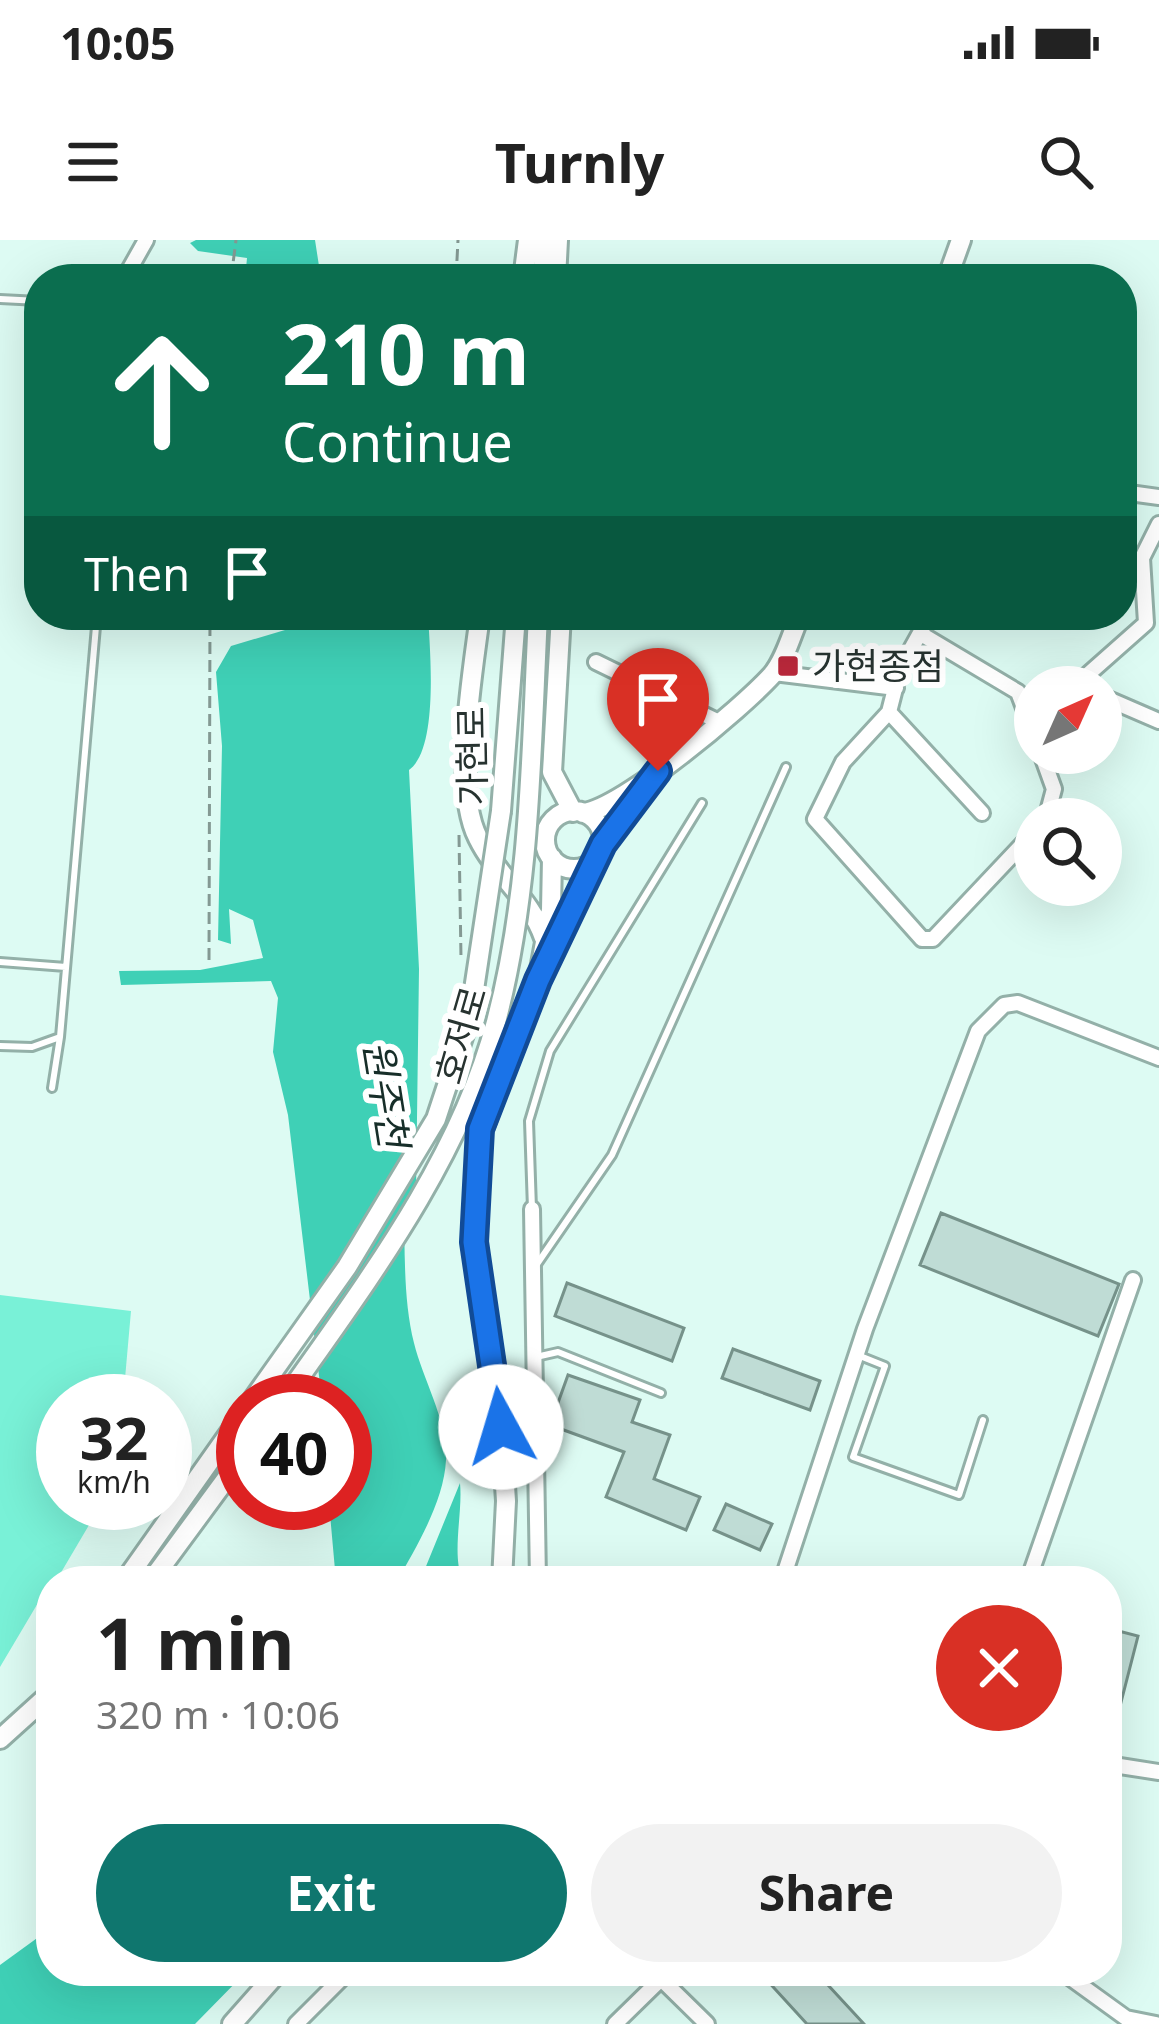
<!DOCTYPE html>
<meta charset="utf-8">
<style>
body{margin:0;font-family:"Noto Sans","Noto Sans KR",sans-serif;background:#f2f2f2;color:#222;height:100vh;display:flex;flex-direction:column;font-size:45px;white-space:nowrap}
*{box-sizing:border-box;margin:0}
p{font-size:39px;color:#767676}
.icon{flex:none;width:66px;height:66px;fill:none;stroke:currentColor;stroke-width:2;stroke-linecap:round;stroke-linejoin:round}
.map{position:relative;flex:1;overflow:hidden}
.drawer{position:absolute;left:36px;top:1326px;width:1086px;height:420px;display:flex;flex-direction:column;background:#fff;border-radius:48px;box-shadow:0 12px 48px #0002}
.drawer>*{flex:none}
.guide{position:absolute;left:24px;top:24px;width:1113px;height:366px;border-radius:48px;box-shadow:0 12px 48px #0002;background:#0b6e4f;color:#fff;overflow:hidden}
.needle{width:78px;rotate:45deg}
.tools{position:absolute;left:1014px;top:426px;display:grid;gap:24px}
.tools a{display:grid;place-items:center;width:108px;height:108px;border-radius:50%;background:#fff;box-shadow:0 12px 48px #0002;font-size:60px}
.speed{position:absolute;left:36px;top:1134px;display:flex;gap:24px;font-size:60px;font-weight:700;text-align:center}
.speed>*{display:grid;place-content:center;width:156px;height:156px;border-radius:50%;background:#fff;box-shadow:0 12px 48px #0002;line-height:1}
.speed small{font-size:30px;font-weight:400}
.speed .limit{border:18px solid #d22;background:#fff;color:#111}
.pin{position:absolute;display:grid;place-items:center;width:102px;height:102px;color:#fff;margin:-123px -51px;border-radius:50% 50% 50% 0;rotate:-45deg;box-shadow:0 0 12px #0007}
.pin .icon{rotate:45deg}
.me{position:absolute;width:132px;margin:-66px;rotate:354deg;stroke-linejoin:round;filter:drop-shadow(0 0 9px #0008)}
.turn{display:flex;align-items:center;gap:42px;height:252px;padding:0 60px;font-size:54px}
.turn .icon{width:156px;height:156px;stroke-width:2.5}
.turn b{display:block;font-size:84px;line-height:102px}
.then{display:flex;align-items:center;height:114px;padding:0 60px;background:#0003;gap:24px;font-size:45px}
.round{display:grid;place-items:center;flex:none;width:126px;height:126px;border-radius:63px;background:#f2f2f2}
.head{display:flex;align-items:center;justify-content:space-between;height:204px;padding:0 60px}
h1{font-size:72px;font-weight:700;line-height:90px}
.cta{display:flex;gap:24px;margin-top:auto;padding:24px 60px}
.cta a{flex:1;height:138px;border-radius:72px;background:#0f766e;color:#fff;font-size:48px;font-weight:700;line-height:138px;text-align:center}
.cta a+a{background:#f2f2f2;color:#222}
.status{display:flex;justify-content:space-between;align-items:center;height:84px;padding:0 60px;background:#fff;direction:ltr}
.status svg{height:33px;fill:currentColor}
header{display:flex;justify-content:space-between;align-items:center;height:156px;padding:0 60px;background:#fff;font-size:54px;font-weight:700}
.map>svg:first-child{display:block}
.green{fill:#79f1d7}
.water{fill:#3fd0b6}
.building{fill:#bfdcd5;stroke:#76928a;stroke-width:3}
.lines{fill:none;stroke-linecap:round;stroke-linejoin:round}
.lane-casing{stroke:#93b0a8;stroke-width:12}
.street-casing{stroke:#93b0a8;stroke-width:20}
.secondary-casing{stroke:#93b0a8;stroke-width:24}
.path{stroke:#849993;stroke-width:3;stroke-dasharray:12 6;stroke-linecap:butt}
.lane{stroke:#fff;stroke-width:6}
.street{stroke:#fff;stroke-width:14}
.secondary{stroke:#fff;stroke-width:18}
.secondary-bridge-casing{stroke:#93b0a8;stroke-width:24;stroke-linecap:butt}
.secondary-bridge{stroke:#fff;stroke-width:18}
.route-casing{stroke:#114b97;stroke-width:30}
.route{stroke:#1a73e8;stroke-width:21}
.poi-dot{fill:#b9283b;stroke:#fff;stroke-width:4.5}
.labels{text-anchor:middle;stroke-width:12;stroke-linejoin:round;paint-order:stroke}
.poi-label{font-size:36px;fill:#273330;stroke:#fff;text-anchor:start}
.street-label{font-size:36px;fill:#273330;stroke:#fff}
.water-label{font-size:39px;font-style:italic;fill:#172e29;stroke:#fff}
</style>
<div class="status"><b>10:05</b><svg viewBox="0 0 49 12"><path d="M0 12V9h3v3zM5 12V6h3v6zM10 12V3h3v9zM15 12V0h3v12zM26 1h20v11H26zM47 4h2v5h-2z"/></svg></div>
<header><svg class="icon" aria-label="menu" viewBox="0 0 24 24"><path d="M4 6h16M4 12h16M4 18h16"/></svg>Turnly<svg class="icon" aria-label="search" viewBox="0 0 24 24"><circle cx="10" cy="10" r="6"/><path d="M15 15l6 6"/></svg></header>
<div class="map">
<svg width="1159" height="1784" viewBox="0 0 1159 1784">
<rect width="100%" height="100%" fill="#ddfbf3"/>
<!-- green -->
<path class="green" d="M 0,1055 L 131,1071 L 123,1161 L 63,1161 L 63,1263 L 102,1263 L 56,1341 L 51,1341 L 0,1427 Z"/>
<!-- water -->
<path class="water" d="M 196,0 L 315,0 L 321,39 L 245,39 L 247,18 L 198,11 L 190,3 Z
M 297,375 L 428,375 C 430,410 439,509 409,530 L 419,729 L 416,953 L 404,963 C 405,1008 403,1060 414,1103 C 423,1140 448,1181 446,1220 C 444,1261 417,1306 397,1341 L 336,1341 L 329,1263 L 345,1263 L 345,1161 L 322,1161 L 288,875 L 273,812 L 278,758 L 271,741 L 121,745 L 119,731 L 200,730 L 263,718 L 253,680 L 229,669 L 231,704 L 218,700 L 222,506 L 216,432 L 231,406 L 285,390 Z
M 460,1243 C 463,1273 451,1315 463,1341 L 420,1341 Z
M 51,1688 L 51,1731 L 247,1731 L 195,1784 L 0,1784 L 0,1725 Z"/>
<!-- building -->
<path class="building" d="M 941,973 L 1119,1044 L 1098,1096 L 920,1025 Z
M 567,1043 L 684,1088 L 672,1121 L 555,1076 Z
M 733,1109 L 820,1141 L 810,1170 L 722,1138 Z
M 568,1135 L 640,1160 L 632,1182 L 670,1195 L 654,1239 L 700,1257 L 686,1290 L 606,1257 L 624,1212 L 550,1185 Z
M 726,1264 L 772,1284 L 760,1310 L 714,1290 Z
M 1107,1388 L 1138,1396 L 1118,1474 L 1107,1471 Z
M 771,1731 L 815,1731 L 864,1784 L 807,1784 L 764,1737 Z"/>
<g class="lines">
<!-- lane casing -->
<g class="lane-casing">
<path id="lane" d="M 0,59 L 39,61
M 0,722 L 66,727
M 0,806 L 32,807 L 60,797 L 97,375
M 52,848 L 60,797
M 532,969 L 529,881 L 550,811 L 702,563
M 535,1027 L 612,915 L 786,527
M 860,1116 L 885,1126 L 853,1217 L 959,1255 L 983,1180
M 536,1117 L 558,1112 L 661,1153"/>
</g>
<!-- street casing -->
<g class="street-casing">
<path id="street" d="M 124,39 L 146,0
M 1122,252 L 1159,257
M 930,375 L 900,429 L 889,472 L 843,522 L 815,579 L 922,699 L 933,699 L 1035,591
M 921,394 L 1018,452
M 596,422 L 717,481
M 774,433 L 896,448
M 1042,447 L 1085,437 L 1146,383 L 1142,318 L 1159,284
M 1018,452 L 1035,497
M 1101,456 L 1159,481
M 889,472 L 982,573
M 1041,513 L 1054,549 L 1046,579
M 532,969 L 538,1341
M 782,1341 L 865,1089 L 978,791 L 1004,765 L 1018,763 L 1159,818
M 1028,1341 L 1133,1040
M 1107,1524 L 1159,1532
M 653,1731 L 707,1784
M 1061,1731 L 1126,1778 L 1156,1784
M 296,1784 L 349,1731
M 615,1784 L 661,1739"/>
</g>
<!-- secondary casing -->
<g class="secondary-casing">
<path id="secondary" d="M 523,39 L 528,0
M 542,39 L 545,0
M 556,39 L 558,0
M 947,39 L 961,0
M 480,375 C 473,432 452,547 478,598 C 496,635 531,659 544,698
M 561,375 L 552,532 L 573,572
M 501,571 L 516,375
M545 600a29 29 0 1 1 58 0a29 29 0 1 1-58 0Z
M 583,573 C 622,569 742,468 772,435 C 785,420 792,393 800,375
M 603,604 L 640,553
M 548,720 L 594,622
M 125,1341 L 243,1174
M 151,1341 L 243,1216
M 502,1341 L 506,1261 L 499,1151 L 474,1002 L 479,900 L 538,740 L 551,670 L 552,618
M 0,1499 L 51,1453
M 232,1784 L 279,1731"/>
</g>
<!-- path -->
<path class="path" d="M 231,39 L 236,0
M 456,39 L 458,0
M 460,375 L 461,388
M 459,595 L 461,718
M 209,720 L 210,375"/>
<!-- lane -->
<use href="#lane" class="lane"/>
<!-- street -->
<use href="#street" class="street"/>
<!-- secondary -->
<use href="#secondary" class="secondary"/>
<!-- secondary-bridge casing -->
<g class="secondary-bridge-casing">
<path id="secondary-bridge" d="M 252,1161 L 347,1027 L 436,879 L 470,776 L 501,571
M 283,1161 C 365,1044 459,922 496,782 C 531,649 531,511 538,375"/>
</g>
<!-- secondary-bridge -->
<use href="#secondary-bridge" class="secondary-bridge"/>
</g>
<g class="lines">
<!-- route casing -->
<g class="route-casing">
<path id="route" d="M 501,1187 L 474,1002 L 480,889 L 538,740 L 603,604 L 658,531"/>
</g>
<!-- route -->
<use href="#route" class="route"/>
</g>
<!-- markers -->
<rect class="poi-dot" x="776" y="414" width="24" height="24" rx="6"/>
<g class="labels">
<!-- poi labels -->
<g class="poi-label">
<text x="812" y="439">가현종점</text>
</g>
<!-- street labels -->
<g class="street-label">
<text transform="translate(472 516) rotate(-91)" y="13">가현로</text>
<text transform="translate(461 795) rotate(-74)" y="13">호저로</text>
</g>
<!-- water labels -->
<g class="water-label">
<text transform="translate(386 854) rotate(81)" y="14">원주천</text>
</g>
</g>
</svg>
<div class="tools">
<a><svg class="needle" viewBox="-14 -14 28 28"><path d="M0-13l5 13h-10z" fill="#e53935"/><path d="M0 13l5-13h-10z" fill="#767676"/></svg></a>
<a><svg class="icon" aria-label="search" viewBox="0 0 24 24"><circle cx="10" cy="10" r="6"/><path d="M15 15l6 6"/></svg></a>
</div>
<div class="speed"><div>32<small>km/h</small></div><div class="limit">40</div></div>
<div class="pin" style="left:658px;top:531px;background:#d93025"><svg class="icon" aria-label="arrive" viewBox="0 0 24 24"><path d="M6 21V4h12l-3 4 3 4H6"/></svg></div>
<svg class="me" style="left:501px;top:1187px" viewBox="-20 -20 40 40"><circle r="19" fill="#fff"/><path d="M0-13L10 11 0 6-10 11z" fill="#1a73e8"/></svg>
<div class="guide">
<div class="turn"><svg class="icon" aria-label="ahead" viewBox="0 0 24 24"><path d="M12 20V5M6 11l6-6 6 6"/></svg><div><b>210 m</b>Continue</div></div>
<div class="then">Then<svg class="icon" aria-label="arrive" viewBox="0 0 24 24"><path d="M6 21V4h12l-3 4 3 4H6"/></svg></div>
</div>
<section class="drawer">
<div class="head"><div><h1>1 min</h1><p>320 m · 10:06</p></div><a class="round" style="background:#d93025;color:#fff"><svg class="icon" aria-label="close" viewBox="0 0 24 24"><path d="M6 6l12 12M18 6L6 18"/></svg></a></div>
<div class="cta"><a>Exit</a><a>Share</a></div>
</section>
</div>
